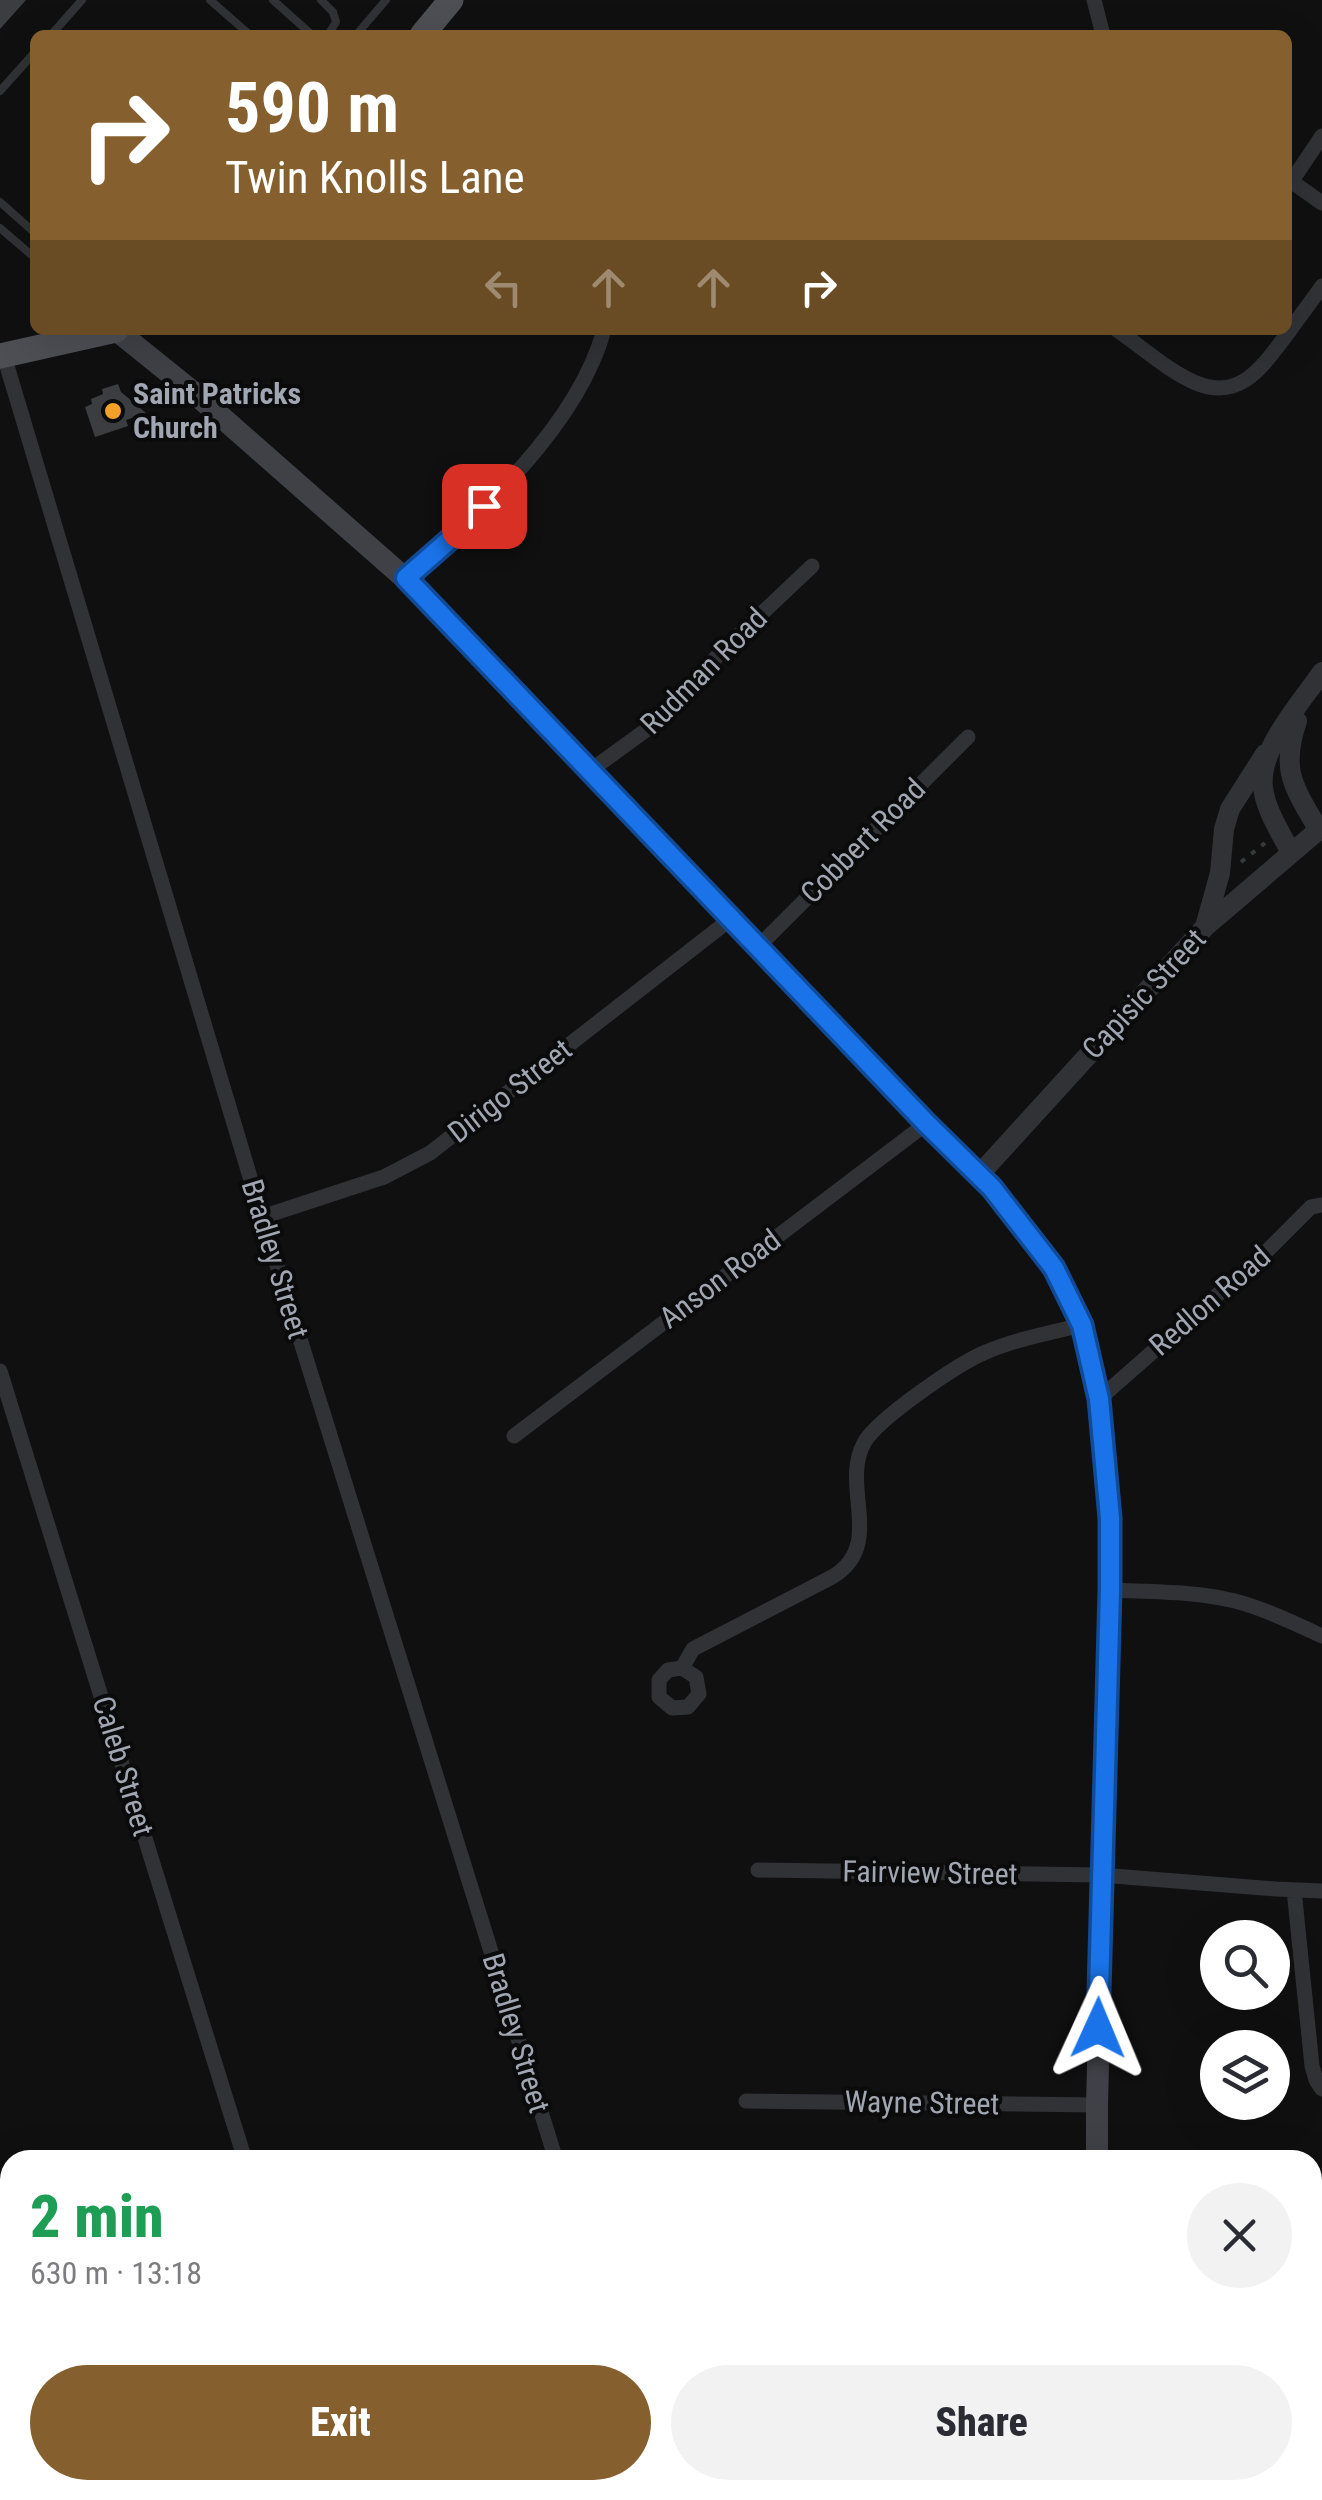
<!DOCTYPE html>
<meta charset="utf-8">
<style>
body{margin:0;font-family:"Roboto Condensed",sans-serif;background:#f2f2f3;color:#2b2b33;height:100vh;display:flex;flex-direction:column;font-size:38px;white-space:nowrap}
*{box-sizing:border-box;margin:0}
p{font-size:32px;color:#7c7c81}
.icon{flex:none;width:55px;height:55px;fill:none;stroke:currentColor;stroke-width:2;stroke-linecap:round;stroke-linejoin:round}
.map{position:relative;flex:1;overflow:hidden}
.sheet{position:absolute;left:0px;top:2150px;width:1322px;height:350px;display:flex;flex-direction:column;background:#fff;border-radius:30px 30px 0 0;box-shadow:0 10px 40px #0002}
.sheet>*{flex:none}
.banner{position:absolute;left:30px;top:30px;width:1262px;height:305px;border-radius:15px;box-shadow:0 10px 40px #0002;background:#85602e;color:#fff;overflow:hidden}
.tools{position:absolute;left:1200px;top:1920px;display:grid;gap:20px}
.tools a{display:grid;place-items:center;width:90px;height:90px;border-radius:50%;background:#fff;box-shadow:0 10px 40px #0002;font-size:50px}
.pin{position:absolute;display:grid;place-items:center;width:85px;height:85px;color:#fff;margin:-42px;border-radius:20px;box-shadow:0 5px 15px #0006}
.me{position:absolute;width:110px;margin:-55px;rotate:1deg;stroke-linejoin:round;filter:drop-shadow(0 0 8px #0008)}
.turn{display:flex;align-items:center;gap:35px;height:210px;padding:0 30px;font-size:45px}
.turn .icon{width:130px;height:130px;stroke-width:2.5}
.turn b{display:block;font-size:70px;line-height:85px}
.lanes{display:flex;align-items:center;height:95px;padding:0 30px;background:#0003;justify-content:center;gap:50px;direction:ltr}
.lanes .off{opacity:.35}
.round{display:grid;place-items:center;flex:none;width:105px;height:105px;border-radius:52px;background:#f2f2f3}
.head{display:flex;align-items:center;justify-content:space-between;height:170px;padding:0 30px}
h1{font-size:60px;font-weight:800;line-height:75px;color:#1e9e55}
.button{display:flex;gap:20px;margin-top:auto;padding:20px 30px}
.button a{flex:1;height:115px;border-radius:60px;background:#85602e;color:#fff;font-size:40px;font-weight:800;line-height:115px;text-align:center}
.button a+a{background:#f2f2f3;color:#2b2b33}
.map>svg:first-child{display:block}
.building{fill:#3c3d41}
.lines{fill:none;stroke-linecap:round;stroke-linejoin:round}
.path{stroke:#37393d;stroke-width:4;stroke-dasharray:5 8;stroke-linecap:butt}
.service{stroke:#313236;stroke-width:8}
.minor{stroke:#313236;stroke-width:15}
.tertiary{stroke:#313236;stroke-width:20}
.secondary{stroke:#3f4146;stroke-width:22}
.primary{stroke:#4d4f55;stroke-width:25}
.route-casing{stroke:#114b97;stroke-width:25}
.route{stroke:#1a73e8;stroke-width:18}
.poi-dot{fill:#f2a027;stroke:#0b0b0c;stroke-width:4}
.labels{text-anchor:middle;stroke-width:8;stroke-linejoin:round;paint-order:stroke}
.poi-label{font-size:30px;font-weight:bold;fill:#a1a7b2;stroke:#0b0b0c;text-anchor:start}
.street-label{font-size:30px;fill:#a1a7b2;stroke:#0b0b0c}
</style>
<div class="map">
<svg width="1322" height="2500" viewBox="0 0 1322 2500">
<rect width="100%" height="100%" fill="#101011"/>
<!-- building -->
<path class="building" d="M 0,0 L 26,0 L 0,29 Z
M 118,384 L 121,392 L 146,413 L 126,420 L 128,426 L 95,437 L 85,407 L 92,404 L 91,399 L 103,394 L 102,389 Z"/>
<g class="lines">
<!-- path -->
<path class="path" d="M 1241,862 L 1265,843"/>
<!-- service -->
<path class="service" d="M 210,0 L 250,35
M 273,0 L 312,35
M 321,0 L 333,12 L 336,22 L 328,35
M 51,35 L 82,0
M 356,35 L 386,0
M 0,91 L 35,52
M 0,202 L 35,233
M 0,228 L 35,258
M 1312,2331 L 1322,2330
M 1312,2387 L 1322,2387
M 1052,2490 L 1052,2497 L 1056,2500"/>
<!-- minor -->
<path class="minor" d="M 1094,0 L 1103,35
M 1288,179 L 1322,203
M 1291,182 L 1322,136
M 1117,330 C 1142,347 1168,371 1196,383 C 1240,401 1262,367 1285,337 C 1297,320 1310,303 1322,286
M 4,356 L 262,1217 L 556,2160
M 406,578 C 480,513 577,427 604,330
M 591,770 L 653,725 L 723,650 L 812,566
M 759,946 L 968,737
M 262,1217 L 384,1177 L 430,1153 L 732,918
M 0,1371 L 245,2160
M 1099,1399 L 1265,1253 L 1311,1207 L 1322,1205
M 514,1436 L 927,1123
M 1110,1590 C 1152,1592 1194,1591 1235,1601 C 1265,1609 1294,1623 1322,1636
M 682,1668 L 696,1677 L 699,1694 L 688,1707 L 672,1708 L 659,1697 L 659,1680 L 668,1670 L 682,1668 L 693,1649 L 832,1577 C 886,1545 840,1487 864,1443 C 877,1419 959,1363 986,1352 C 1016,1339 1050,1333 1082,1325
M 758,1870 L 1101,1875 L 1276,1889 L 1322,1891
M 1294,1890 L 1312,2066 L 1316,2080 L 1322,2089
M 746,2101 L 1097,2105
M 0,2293 L 10,2326
M 60,2490 L 63,2500
M 348,2490 L 351,2500
M 659,2490 L 662,2500"/>
<!-- tertiary -->
<path class="tertiary" d="M 1297,721 C 1280,771 1294,787 1318,829
M 1291,853 C 1281,833 1266,811 1263,788 C 1258,749 1301,703 1322,672
M 1205,927 L 1220,873 L 1224,829 L 1230,809 L 1265,754
M 979,1175 L 1205,927 L 1322,827"/>
<!-- secondary -->
<path class="secondary" d="M 116,330 L 193,392 L 417,589 L 927,1123 L 992,1188 L 1054,1269 L 1082,1325 L 1099,1399 L 1110,1518 L 1110,1590 L 1097,2105 L 1097,2160
M 1147,2490 L 1151,2500"/>
<!-- primary -->
<path class="primary" d="M 422,35 L 451,0
M 0,356 L 116,330"/>
</g>
<g class="lines">
<!-- route casing -->
<g class="route-casing">
<path id="route" d="M 484,506 L 464,527 L 406,578 L 926,1123 L 992,1188 L 1054,1268 L 1082,1325 L 1099,1399 L 1110,1518 L 1110,1590 L 1098,2028"/>
</g>
<!-- route -->
<use href="#route" class="route"/>
</g>
<!-- markers -->
<circle class="poi-dot" cx="113" cy="411" r="10"/>
<g class="labels">
<!-- poi labels -->
<g class="poi-label">
<text x="133" y="404">Saint Patricks<tspan x="133" dy="34">Church</tspan></text>
</g>
<!-- street labels -->
<g class="street-label">
<text transform="translate(704 671) rotate(-45)" y="10">Rudman Road</text>
<text transform="translate(863 841) rotate(-45)" y="10">Cobbert Road</text>
<text transform="translate(1144 994) rotate(-47)" y="10">Capisic Street</text>
<text transform="translate(510 1091) rotate(-38)" y="10">Dirigo Street</text>
<text transform="translate(275 1259) rotate(73)" y="10">Bradley Street</text>
<text transform="translate(720 1279) rotate(-37)" y="10">Anson Road</text>
<text transform="translate(1210 1301) rotate(-41)" y="10">Redlon Road</text>
<text transform="translate(123 1766) rotate(73)" y="10">Caleb Street</text>
<text transform="translate(930 1873) rotate(1)" y="10">Fairview Street</text>
<text transform="translate(516 2033) rotate(73)" y="10">Bradley Street</text>
<text transform="translate(922 2103) rotate(1)" y="10">Wayne Street</text>
</g>
</g>
</svg>
<div class="tools">
<a><svg class="icon" aria-label="search" viewBox="0 0 24 24"><circle cx="10" cy="10" r="6"/><path d="M15 15l6 6"/></svg></a>
<a><svg class="icon" aria-label="layers" viewBox="0 0 24 24"><path d="M12 4l9 5-9 5-9-5zM3 14l9 5 9-5"/></svg></a>
</div>
<div class="pin" style="left:484px;top:506px;background:#d93025"><svg class="icon" aria-label="arrive" viewBox="0 0 24 24"><path d="M6 21V4h12l-3 4 3 4H6"/></svg></div>
<svg class="me" style="left:1098px;top:2028px" viewBox="-20 -20 40 40"><path d="M0-17L14 15 0 8-14 15z" fill="#1a73e8" stroke="#fff" stroke-width="4"/></svg>
<div class="banner">
<div class="turn"><svg class="icon" aria-label="right" viewBox="0 0 24 24"><path d="M7 20v-9h11M14 6l5 5-5 5"/></svg><div><b>590 m</b>Twin Knolls Lane</div></div>
<div class="lanes"><svg class="icon off" aria-label="left" viewBox="0 0 24 24"><path d="M17 20v-9H6M10 6l-5 5 5 5"/></svg><svg class="icon off" aria-label="ahead" viewBox="0 0 24 24"><path d="M12 20V5M6 11l6-6 6 6"/></svg><svg class="icon off" aria-label="ahead" viewBox="0 0 24 24"><path d="M12 20V5M6 11l6-6 6 6"/></svg><svg class="icon" aria-label="right" viewBox="0 0 24 24"><path d="M7 20v-9h11M14 6l5 5-5 5"/></svg></div>
</div>
<section class="sheet">
<div class="head"><div><h1>2 min</h1><p>630 m · 13:18</p></div><a class="round"><svg class="icon" aria-label="close" viewBox="0 0 24 24"><path d="M6 6l12 12M18 6L6 18"/></svg></a></div>
<div class="button"><a>Exit</a><a>Share</a></div>
</section>
</div>
